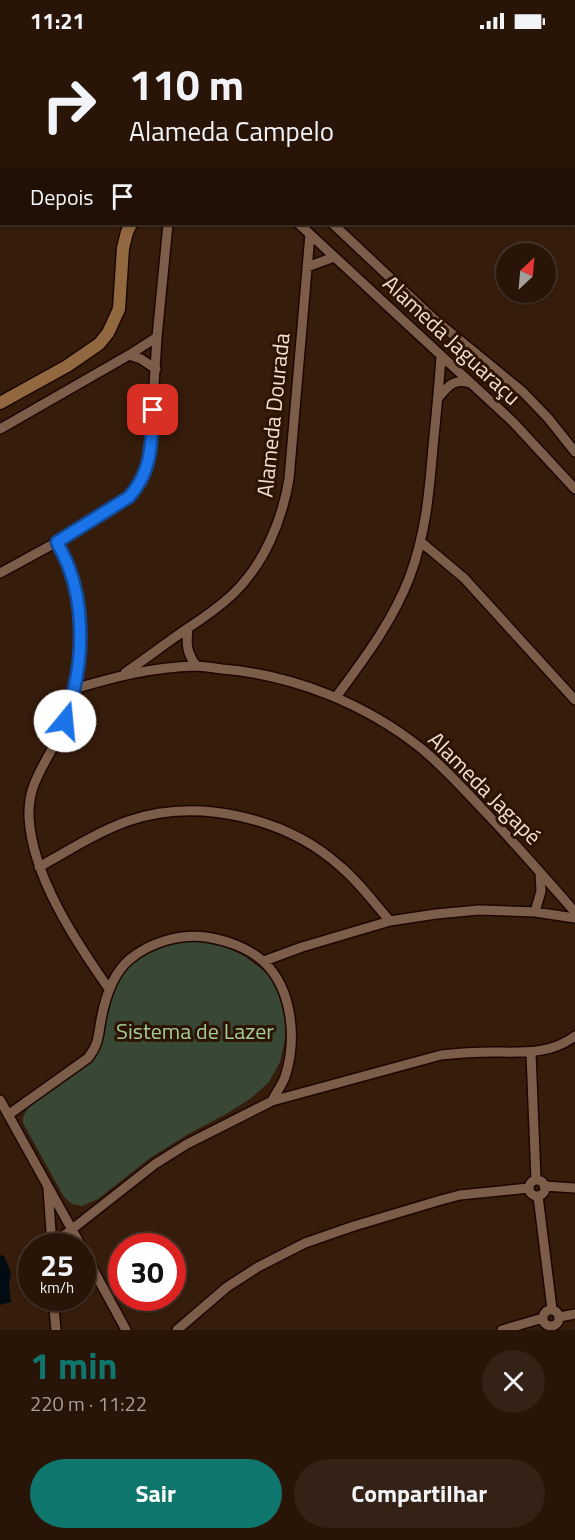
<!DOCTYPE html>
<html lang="pt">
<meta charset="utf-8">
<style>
body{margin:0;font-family:"Titillium Web",sans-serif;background:#342216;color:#f1f3f6;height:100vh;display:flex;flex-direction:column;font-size:22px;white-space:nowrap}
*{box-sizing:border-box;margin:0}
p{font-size:20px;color:#a59f9c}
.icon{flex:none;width:33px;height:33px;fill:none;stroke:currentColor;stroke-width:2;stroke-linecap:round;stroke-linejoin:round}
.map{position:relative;height:1288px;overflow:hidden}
.panel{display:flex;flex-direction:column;background:#281508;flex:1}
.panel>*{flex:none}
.guide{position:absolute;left:0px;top:0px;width:576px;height:183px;box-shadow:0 2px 4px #0004,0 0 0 2px #443429;background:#281508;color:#f1f3f6;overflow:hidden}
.needle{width:39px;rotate:26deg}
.buttons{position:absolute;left:496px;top:201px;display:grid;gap:12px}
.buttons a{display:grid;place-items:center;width:60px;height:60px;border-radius:50%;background:#281508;box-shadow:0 2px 4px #0004,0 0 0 2px #443429;font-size:30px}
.speed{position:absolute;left:18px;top:1191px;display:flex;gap:12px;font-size:30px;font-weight:700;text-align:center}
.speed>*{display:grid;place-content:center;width:78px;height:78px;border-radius:50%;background:#281508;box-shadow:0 2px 4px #0004,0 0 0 2px #443429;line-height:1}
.speed small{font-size:15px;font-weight:400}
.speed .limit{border:9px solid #d22;background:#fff;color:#111}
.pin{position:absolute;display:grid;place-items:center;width:51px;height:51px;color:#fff;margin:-26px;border-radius:12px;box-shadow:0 3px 9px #0006}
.me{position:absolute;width:66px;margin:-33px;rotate:17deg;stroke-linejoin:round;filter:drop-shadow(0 0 4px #0008)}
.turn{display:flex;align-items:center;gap:21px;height:126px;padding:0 30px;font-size:27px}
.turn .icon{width:78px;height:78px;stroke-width:2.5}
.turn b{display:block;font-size:42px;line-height:51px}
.then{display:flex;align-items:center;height:57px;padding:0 30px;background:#0003;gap:12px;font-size:22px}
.round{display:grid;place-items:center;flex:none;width:63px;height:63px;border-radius:32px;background:#342216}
.head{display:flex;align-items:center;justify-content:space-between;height:102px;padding:0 30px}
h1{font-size:36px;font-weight:700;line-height:45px;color:#0f766e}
.cta{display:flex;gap:12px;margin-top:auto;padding:12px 30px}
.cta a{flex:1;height:69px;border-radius:36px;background:#0f766e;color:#fff;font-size:24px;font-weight:700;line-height:69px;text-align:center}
.cta a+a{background:#342216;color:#f1f3f6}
.status{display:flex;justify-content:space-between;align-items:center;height:42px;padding:0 30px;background:#281508;direction:ltr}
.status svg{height:16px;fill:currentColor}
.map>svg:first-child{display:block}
.green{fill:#394835}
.water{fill:#000b14}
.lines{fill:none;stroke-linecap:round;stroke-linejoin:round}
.street-casing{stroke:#1d0600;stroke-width:12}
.secondary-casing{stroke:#1d0600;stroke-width:15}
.street{stroke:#7c5d4a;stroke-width:9}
.secondary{stroke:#916840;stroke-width:12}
.route-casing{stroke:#114b97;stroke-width:15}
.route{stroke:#1a73e8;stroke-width:10}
.labels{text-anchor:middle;stroke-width:6;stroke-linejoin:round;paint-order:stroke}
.street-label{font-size:22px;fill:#f1dfd4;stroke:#2c1303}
.park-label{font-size:22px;fill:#a3cc97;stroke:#2c1303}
</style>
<div class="status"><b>11:21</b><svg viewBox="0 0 49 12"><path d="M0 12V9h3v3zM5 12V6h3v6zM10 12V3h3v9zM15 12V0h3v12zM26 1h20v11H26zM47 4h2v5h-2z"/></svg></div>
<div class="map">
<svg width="575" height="1288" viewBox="0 0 575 1288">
<rect width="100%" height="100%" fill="#361c0b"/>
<!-- green -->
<path class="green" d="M 192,899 L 219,901 L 244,914 L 268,932 L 279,952 L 285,977 L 285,997 L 280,1020 L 269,1040 L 250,1057 L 226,1072 L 190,1091 L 150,1116 L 98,1157 L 82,1164 L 72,1162 L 64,1155 L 23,1081 L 23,1075 L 28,1066 L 95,1016 C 101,1004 103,993 106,980 C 115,941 127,913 169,902 C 176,900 185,899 192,899 Z"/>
<!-- water -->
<path class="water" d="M 0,1213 L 4,1214 L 11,1231 L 9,1244 L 11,1260 L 0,1263 Z"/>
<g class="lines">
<!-- street casing -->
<g class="street-casing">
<path id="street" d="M 299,182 L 513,380 L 575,447
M 333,182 L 434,277 L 523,350 L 548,376 L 575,410
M 307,225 L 334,215
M 129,313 L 141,317 L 156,327
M 438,356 C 448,344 454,336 470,341
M 0,387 L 129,313 L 157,295
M 57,500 C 62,510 67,519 70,529 C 88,586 81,650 54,703 C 41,729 28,744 29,775 C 32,834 76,900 109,947
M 421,500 L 464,536 L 575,658
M 0,531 L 57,500 L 129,455 C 142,441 148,427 150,408 L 157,295 L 168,182
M 188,586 C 186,604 187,610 196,624
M 125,631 C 145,617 165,602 185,588 C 202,577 218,566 233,552 C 264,522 282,479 289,437 L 310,192
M 74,647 C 114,635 153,625 195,624 C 204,624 213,626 222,627 C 294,633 366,662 422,707 C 447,728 468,752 490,775 C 519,806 547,838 575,870
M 336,655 C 364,617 393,579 410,534 C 426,490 429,452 433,405 C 436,375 439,344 441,314
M 39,825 C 68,809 97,790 128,779 C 199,755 287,776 341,825 C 360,841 374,861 390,879
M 535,870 L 541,849 L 540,830
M 264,919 L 302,905 L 390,879 L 436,872 L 479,868 L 535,870 L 575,876
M 531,1011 L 536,1138
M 0,1058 L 81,1204
M 8,1073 L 88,1016 C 99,1002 98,994 101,978 C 105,956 112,932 130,917 C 151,900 179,892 206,895 C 226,898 249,906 264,920 C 293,948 297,998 285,1035 C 282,1043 276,1051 272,1059
M529 1146a8 8 0 1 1 16 0a8 8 0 1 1-16 0Z
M 544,1144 L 575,1146
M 48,1147 L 52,1204
M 538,1154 L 552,1267
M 55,1204 L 62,1195 L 155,1122 L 187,1102 L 272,1059 L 441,1013 C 459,1011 476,1010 493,1010 C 522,1010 550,1013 575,994
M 82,1207 L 126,1288
M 53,1256 L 56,1288
M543 1276a8 8 0 1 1 16 0a8 8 0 1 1-16 0Z
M 560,1275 L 575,1272
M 177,1288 L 227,1245 L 258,1225 L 305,1201 L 354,1184 L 441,1158 L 460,1153 L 529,1146
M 502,1288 L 543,1276"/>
</g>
<!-- secondary casing -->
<g class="secondary-casing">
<path id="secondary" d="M 288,2 L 290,0
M 0,361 L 67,324 L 99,302 L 108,291 L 119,267 L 123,206 L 127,190 L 131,182"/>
</g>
<!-- street -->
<use href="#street" class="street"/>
<!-- secondary -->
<use href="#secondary" class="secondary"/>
</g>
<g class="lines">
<!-- route casing -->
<g class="route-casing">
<path id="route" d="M 65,679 C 68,668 72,658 74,647 C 83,610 83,562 69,526 C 66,517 61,509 57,500 L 129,455 C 153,428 151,401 153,368"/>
</g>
<!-- route -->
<use href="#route" class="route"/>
</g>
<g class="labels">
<!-- street labels -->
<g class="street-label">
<text transform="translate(452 298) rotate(43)" y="8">Alameda Jaguaraçu</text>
<text transform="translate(273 373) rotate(-84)" y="8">Alameda Dourada</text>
<text transform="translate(485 746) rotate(45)" y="8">Alameda Jagapé</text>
</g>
<!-- park labels -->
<g class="park-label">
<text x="195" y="997">Sistema de Lazer</text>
</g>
</g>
</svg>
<div class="buttons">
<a><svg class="needle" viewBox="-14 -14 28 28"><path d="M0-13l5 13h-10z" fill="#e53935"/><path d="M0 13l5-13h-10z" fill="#a59f9c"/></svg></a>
</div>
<div class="speed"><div>25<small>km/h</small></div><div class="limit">30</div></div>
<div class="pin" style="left:153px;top:368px;background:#d93025"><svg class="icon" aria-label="arrive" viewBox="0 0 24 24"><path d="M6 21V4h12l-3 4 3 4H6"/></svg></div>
<svg class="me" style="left:65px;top:679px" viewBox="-20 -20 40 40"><circle r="19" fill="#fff"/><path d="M0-13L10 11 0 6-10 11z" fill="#1a73e8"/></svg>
<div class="guide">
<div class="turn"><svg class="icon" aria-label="right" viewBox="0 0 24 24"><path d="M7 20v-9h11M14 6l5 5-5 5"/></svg><div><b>110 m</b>Alameda Campelo</div></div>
<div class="then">Depois<svg class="icon" aria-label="arrive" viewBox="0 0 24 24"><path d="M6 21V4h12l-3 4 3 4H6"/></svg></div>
</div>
</div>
<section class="panel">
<div class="head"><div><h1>1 min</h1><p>220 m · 11:22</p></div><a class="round"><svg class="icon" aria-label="close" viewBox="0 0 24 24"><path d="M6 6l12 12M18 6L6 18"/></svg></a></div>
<div class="cta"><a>Sair</a><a>Compartilhar</a></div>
</section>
